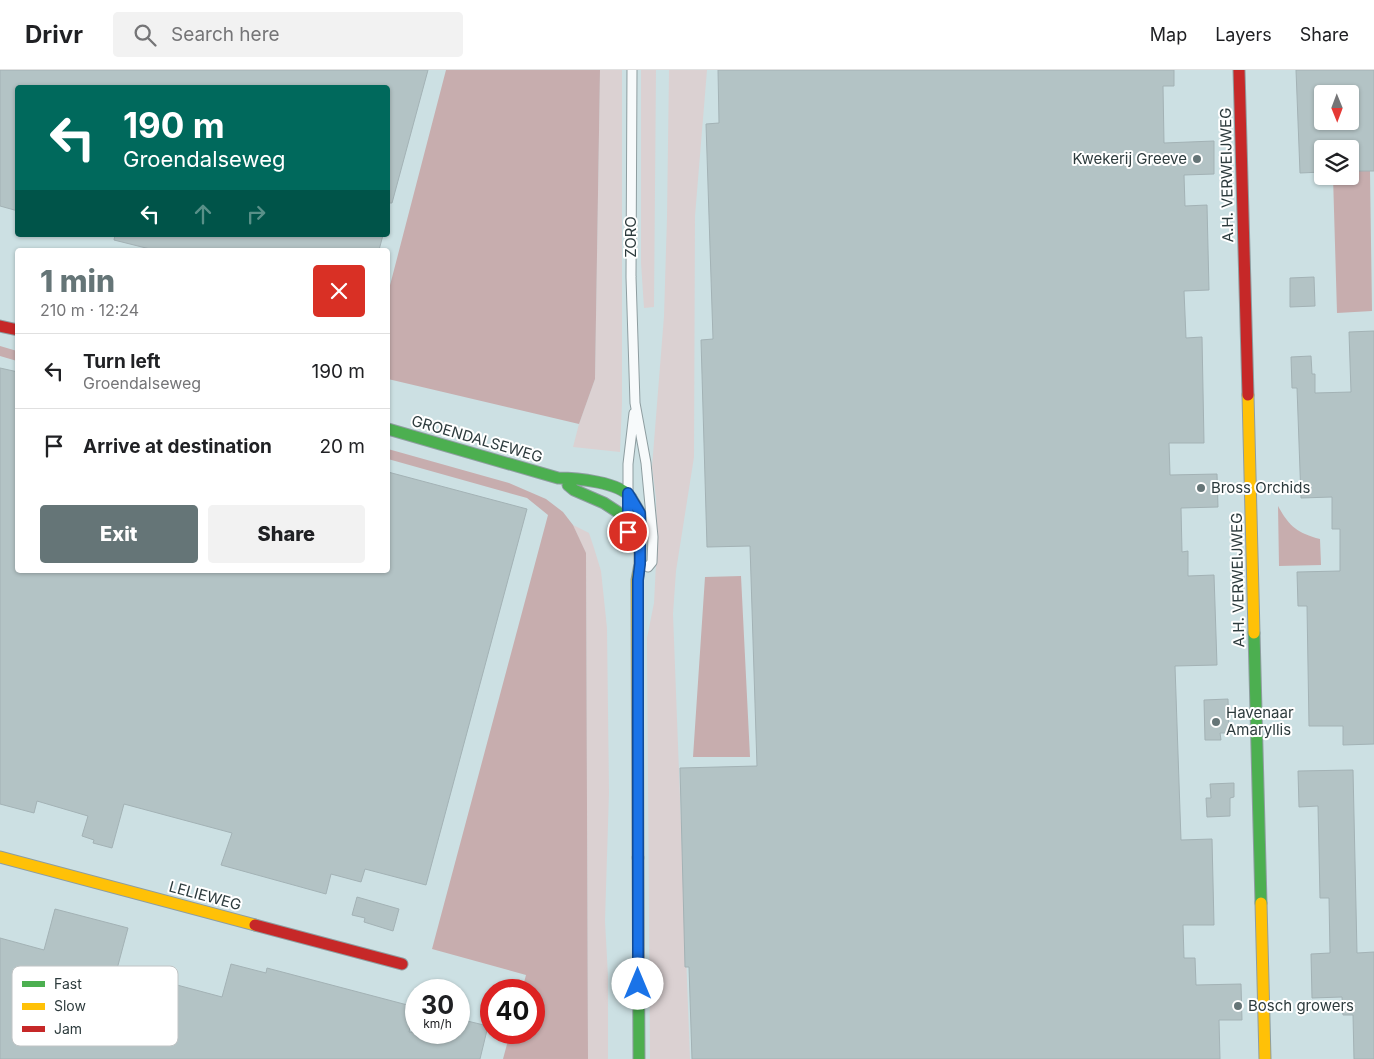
<!DOCTYPE html>
<meta charset="utf-8">
<style>
body{margin:0;font-family:Inter,sans-serif;background:#f2f2f2;color:#202124;height:100vh;display:flex;flex-direction:column;font-size:19px;white-space:nowrap}
*{box-sizing:border-box;margin:0}
p{font-size:16px;color:#757577}
.icon{flex:none;width:28px;height:28px;fill:none;stroke:currentColor;stroke-width:2;stroke-linecap:round;stroke-linejoin:round}
.map{position:relative;flex:1;overflow:hidden}
.details{position:absolute;left:15px;top:178px;width:375px;height:325px;display:flex;flex-direction:column;background:#fff;border-radius:5px;box-shadow:0 1px 4px #0004}
.details>*{flex:none}
.banner{position:absolute;left:15px;top:15px;width:375px;height:152px;border-radius:5px;box-shadow:0 1px 4px #0004;background:#00695c;color:#fff;overflow:hidden}
.needle{width:32px;rotate:179deg}
.controls{position:absolute;left:1314px;top:15px;display:grid;gap:10px}
.controls a{display:grid;place-items:center;width:45px;height:45px;border-radius:5px;background:#fff;box-shadow:0 1px 4px #0004;font-size:25px}
.speed{position:absolute;left:405px;top:909px;display:flex;gap:10px;font-size:25px;font-weight:700;text-align:center}
.speed>*{display:grid;place-content:center;width:65px;height:65px;border-radius:50%;background:#fff;box-shadow:0 1px 4px #0004;line-height:1}
.speed small{font-size:12px;font-weight:400}
.speed .limit{border:8px solid #d22;background:#fff;color:#111}
.pin{position:absolute;display:grid;place-items:center;width:42px;height:42px;color:#fff;margin:-21px;border:2px solid #fff;border-radius:50%;box-shadow:0 1px 5px #0007}
.me{position:absolute;width:55px;margin:-28px;rotate:0deg;stroke-linejoin:round;filter:drop-shadow(0 0 4px #0008)}
.turn{display:flex;align-items:center;gap:18px;height:105px;padding:0 25px;font-size:22px}
.turn .icon{width:65px;height:65px;stroke-width:2.5}
.turn b{display:block;font-size:35px;line-height:42px}
.lanes{display:flex;align-items:center;height:48px;padding:0 25px;background:#0003;justify-content:center;gap:25px;direction:ltr}
.lanes .off{opacity:.35}
.round{display:grid;place-items:center;flex:none;width:52px;height:52px;border-radius:5px;background:#f2f2f2}
.summary{display:flex;align-items:center;justify-content:space-between;height:85px;padding:0 25px}
h1{font-size:30px;font-weight:800;line-height:38px;color:#657577}
.button{display:flex;gap:10px;margin-top:auto;padding:10px 25px}
.button a{flex:1;height:58px;border-radius:5px;background:#657577;color:#fff;font-size:20px;font-weight:800;line-height:58px;text-align:center}
.button a+a{background:#f2f2f2;color:#202124}
ul{padding:0;list-style:none}
li{display:flex;align-items:center;gap:15px;height:75px;padding:0 25px;border-top:1px solid #e0e0e0}
li div{flex:1}
li b{display:block;font-size:19px}
li em{font-style:normal}
header{display:flex;align-items:center;gap:30px;box-sizing:border-box;height:70px;padding:0 25px;background:#fff;border-bottom:1px solid #e0e0e0}
header strong{font-size:24px}
nav{display:flex;gap:28px;margin-inline-start:auto;font-size:18px}
.search{width:350px;height:45px;background:#f2f2f2;display:flex;align-items:center;gap:12px;box-sizing:border-box;padding:0 18px;border-radius:5px;color:#757577;font-size:19px}
.map>svg:first-child{display:block}
.green{fill:#dbd1d2}
.water{fill:#c7adae}
.building{fill:#b3c3c5;stroke:#a3b2b5;fill-rule:evenodd}
.lines{fill:none;stroke-linecap:round;stroke-linejoin:round}
.lane-casing{stroke:#8e9da0;stroke-width:11}
.fast-casing{stroke:#8e9da0;stroke-width:13}
.slow-casing{stroke:#8e9da0;stroke-width:13}
.jam-casing{stroke:#8e9da0;stroke-width:13}
.lane{stroke:#f7fafb;stroke-width:9}
.fast{stroke:#4caf50;stroke-width:11}
.slow{stroke:#ffc107;stroke-width:11}
.jam{stroke:#c62828;stroke-width:11}
.route-casing{stroke:#114b97;stroke-width:12}
.route{stroke:#1a73e8;stroke-width:9}
.poi-dot{fill:#657577;stroke:#fff;stroke-width:2}
.labels{text-anchor:middle;stroke-width:4;stroke-linejoin:round;paint-order:stroke}
.poi-label{font-size:15px;fill:#2d3b3d;stroke:#fff;text-anchor:start}
.street-label{font-size:15px;fill:#2d3b3d;stroke:#fff}
.key{fill:#fff;stroke:#c0c4c5;stroke-width:1}
.key-label{font-size:14px;fill:#2d3b3d}
</style>
<header>
<strong>Drivr</strong>
<div class="search"><svg class="icon" aria-label="search" viewBox="0 0 24 24"><circle cx="10" cy="10" r="6"/><path d="M15 15l6 6"/></svg>Search here</div>
<nav><a>Map</a><a>Layers</a><a>Share</a></nav>
</header>
<div class="map">
<svg width="1374" height="989" viewBox="0 0 1374 989">
<rect width="100%" height="100%" fill="#cce0e3"/>
<!-- green -->
<path class="green" d="M 600,0 L 622,0 L 622,333 L 620,382 L 573,377 L 579,354 L 595,309 Z
M 641,0 L 656,0 L 654,237 L 644,238 L 641,193 Z
M 669,0 L 707,0 L 695,146 L 694,387 L 676,501 L 673,544 L 690,989 L 650,989 L 647,568 L 654,533 L 657,474 L 656,428 L 652,397 L 664,246 L 667,147 Z
M 573,455 L 589,463 L 594,478 L 601,501 L 607,558 L 609,722 L 605,851 L 608,906 L 608,989 L 588,989 L 586,484 Z"/>
<!-- water -->
<path class="water" d="M 446,0 L 600,0 L 595,309 L 579,354 L 388,309 L 388,223 Z
M 1350,101 L 1370,101 L 1372,241 L 1337,243 L 1333,106 L 1350,106 Z
M 0,276 L 17,281 L 17,291 L 0,286 Z
M 388,379 L 509,413 L 546,429 L 563,442 L 573,455 L 586,483 L 588,989 L 503,989 L 510,963 L 534,962 L 534,920 L 522,920 L 526,905 L 432,879 L 548,445 L 527,428 L 388,389 Z
M 1278,436 C 1289,456 1297,463 1320,469 L 1321,495 L 1279,496 Z
M 741,506 L 750,687 L 693,687 L 705,507 Z"/>
<!-- building -->
<path class="building" d="M 0,0 L 428,0 L 392,133 L 388,133 L 388,18 L 18,18 L 18,141 L 0,136 Z
M 718,0 L 1174,0 L 1174,16 L 1163,16 L 1164,73 L 1214,71 L 1214,104 L 1184,105 L 1185,136 L 1207,135 L 1209,220 L 1184,221 L 1186,268 L 1202,267 L 1204,373 L 1169,373 L 1170,405 L 1217,404 L 1218,437 L 1181,438 L 1182,482 L 1188,481 L 1188,506 L 1214,505 L 1217,595 L 1175,596 L 1181,770 L 1212,769 L 1214,855 L 1183,855 L 1184,888 L 1195,888 L 1196,915 L 1241,914 L 1242,950 L 1219,950 L 1220,989 L 692,989 L 689,897 L 685,897 L 680,698 L 757,696 L 750,476 L 707,477 L 701,270 L 713,269 L 706,54 L 719,53 Z
M 1296,0 L 1374,0 L 1374,101 L 1350,101 L 1350,79 L 1322,79 L 1322,102 L 1300,103 ZM 1322,24 L 1350,24 L 1350,51 L 1322,51 Z
M 115,165 L 383,165 L 379,180 L 154,180 L 114,170 Z
M 1314,207 L 1315,236 L 1290,237 L 1290,208 Z
M 1374,261 L 1374,674 L 1343,675 L 1343,656 L 1309,656 L 1307,536 L 1298,536 L 1297,502 L 1340,501 L 1340,459 L 1332,459 L 1332,427 L 1301,428 L 1297,318 L 1292,318 L 1291,287 L 1311,286 L 1312,304 L 1315,304 L 1315,323 L 1351,322 L 1349,262 Z
M 0,298 L 18,302 L 18,500 L 388,500 L 388,402 L 527,439 L 426,815 L 365,799 L 361,812 L 331,804 L 326,824 L 221,795 L 232,763 L 124,734 L 112,778 L 93,773 L 94,770 L 82,766 L 88,746 L 37,731 L 34,743 L 0,734 Z
M 1228,629 L 1229,663 L 1220,663 L 1221,670 L 1205,670 L 1204,630 Z
M 1353,700 L 1357,883 L 1374,882 L 1374,989 L 1354,989 L 1353,945 L 1343,945 L 1342,927 L 1312,928 L 1311,884 L 1330,883 L 1329,828 L 1320,828 L 1318,736 L 1299,737 L 1298,701 Z
M 1234,713 L 1234,727 L 1230,728 L 1230,746 L 1207,747 L 1206,728 L 1211,728 L 1210,714 Z
M 357,827 L 399,839 L 393,861 L 364,852 L 365,848 L 352,845 Z
M 55,839 L 128,858 L 117,899 L 222,927 L 231,894 L 266,903 L 267,898 L 415,937 L 409,962 L 459,962 L 459,949 L 488,956 L 480,989 L 0,989 L 0,868 L 44,880 Z"/>
<g class="lines">
<!-- lane casing -->
<g class="lane-casing">
<path id="lane" d="M 632,0 L 631,207 L 635,333 L 646,393 L 653,467 L 652,492 L 648,497
M 628,420 L 628,394 L 634,343"/>
</g>
<!-- fast casing -->
<g class="fast-casing">
<path id="fast" d="M 388,359 L 558,408 C 575,408 621,412 631,428
M 568,415 L 574,420 L 604,433 L 624,446 L 628,462
M 1254,563 L 1261,833
M 638,788 L 639,989"/>
</g>
<!-- slow casing -->
<g class="slow-casing">
<path id="slow" d="M 1248,325 L 1254,563
M 631,428 L 640,443 L 640,494 L 637,510 L 638,788
M 0,787 L 255,855
M 1261,833 L 1265,989"/>
</g>
<!-- jam casing -->
<g class="jam-casing">
<path id="jam" d="M 1239,0 L 1248,325
M 0,256 L 18,260
M 255,855 L 402,894"/>
</g>
<!-- lane -->
<use href="#lane" class="lane"/>
<!-- fast -->
<use href="#fast" class="fast"/>
<!-- slow -->
<use href="#slow" class="slow"/>
<!-- jam -->
<use href="#jam" class="jam"/>
</g>
<g class="lines">
<!-- route casing -->
<g class="route-casing">
<path id="route" d="M 628,462 L 628,423 L 640,443 L 640,494 L 638,510 L 638,914"/>
</g>
<!-- route -->
<use href="#route" class="route"/>
</g>
<!-- markers -->
<g class="poi-dot">
<circle cx="1197" cy="89" r="5"/>
<circle cx="1201" cy="418" r="5"/>
<circle cx="1216" cy="652" r="5"/>
<circle cx="1238" cy="936" r="5"/>
</g>
<g class="labels">
<!-- poi labels -->
<g class="poi-label">
<text x="1187" y="94" text-anchor="end">Kwekerij Greeve</text>
<text x="1211" y="423">Bross Orchids</text>
<text x="1226" y="648">Havenaar<tspan x="1226" dy="17">Amaryllis</tspan></text>
<text x="1248" y="941">Bosch growers</text>
</g>
<!-- street labels -->
<g class="street-label">
<text transform="translate(1227 105) rotate(-91)" y="5">A.H. VERWEIJWEG</text>
<text transform="translate(631 167) rotate(-90)" y="5">ZORO</text>
<text transform="translate(477 369) rotate(16)" y="5">GROENDALSEWEG</text>
<text transform="translate(1238 510) rotate(-91)" y="5">A.H. VERWEIJWEG</text>
<text transform="translate(205 826) rotate(15)" y="5">LELIEWEG</text>
</g>
</g>
<!-- legend -->
<rect x="12" y="896" width="166" height="80" rx="8" class="key"/>
<rect x="22" y="911" width="23" height="6" fill="#4caf50"/>
<rect x="22" y="933" width="23" height="7" fill="#ffc107"/>
<rect x="22" y="956" width="23" height="6" fill="#c62828"/>
<g class="key-label">
<text x="54" y="919">Fast</text>
<text x="54" y="941">Slow</text>
<text x="54" y="964">Jam</text>
</g>
</svg>
<div class="controls">
<a><svg class="needle" viewBox="-14 -14 28 28"><path d="M0-13l5 13h-10z" fill="#e53935"/><path d="M0 13l5-13h-10z" fill="#757577"/></svg></a>
<a><svg class="icon" aria-label="layers" viewBox="0 0 24 24"><path d="M12 4l9 5-9 5-9-5zM3 14l9 5 9-5"/></svg></a>
</div>
<div class="speed"><div>30<small>km/h</small></div><div class="limit">40</div></div>
<div class="pin" style="left:628px;top:462px;background:#d93025"><svg class="icon" aria-label="arrive" viewBox="0 0 24 24"><path d="M6 21V4h12l-3 4 3 4H6"/></svg></div>
<svg class="me" style="left:638px;top:914px" viewBox="-20 -20 40 40"><circle r="19" fill="#fff"/><path d="M0-13L10 11 0 6-10 11z" fill="#1a73e8"/></svg>
<div class="banner">
<div class="turn"><svg class="icon" aria-label="left" viewBox="0 0 24 24"><path d="M17 20v-9H6M10 6l-5 5 5 5"/></svg><div><b>190 m</b>Groendalseweg</div></div>
<div class="lanes"><svg class="icon" aria-label="left" viewBox="0 0 24 24"><path d="M17 20v-9H6M10 6l-5 5 5 5"/></svg><svg class="icon off" aria-label="ahead" viewBox="0 0 24 24"><path d="M12 20V5M6 11l6-6 6 6"/></svg><svg class="icon off" aria-label="right" viewBox="0 0 24 24"><path d="M7 20v-9h11M14 6l5 5-5 5"/></svg></div>
</div>
<section class="details">
<div class="summary"><div><h1>1 min</h1><p>210 m · 12:24</p></div><a class="round" style="background:#d93025;color:#fff"><svg class="icon" aria-label="close" viewBox="0 0 24 24"><path d="M6 6l12 12M18 6L6 18"/></svg></a></div>
<ul>
<li><svg class="icon" aria-label="left" viewBox="0 0 24 24"><path d="M17 20v-9H6M10 6l-5 5 5 5"/></svg><div><b>Turn left</b><p>Groendalseweg</p></div><em>190 m</em></li>
<li><svg class="icon" aria-label="arrive" viewBox="0 0 24 24"><path d="M6 21V4h12l-3 4 3 4H6"/></svg><div><b>Arrive at destination</b></div><em>20 m</em></li>
</ul>
<div class="button"><a>Exit</a><a>Share</a></div>
</section>
</div>
